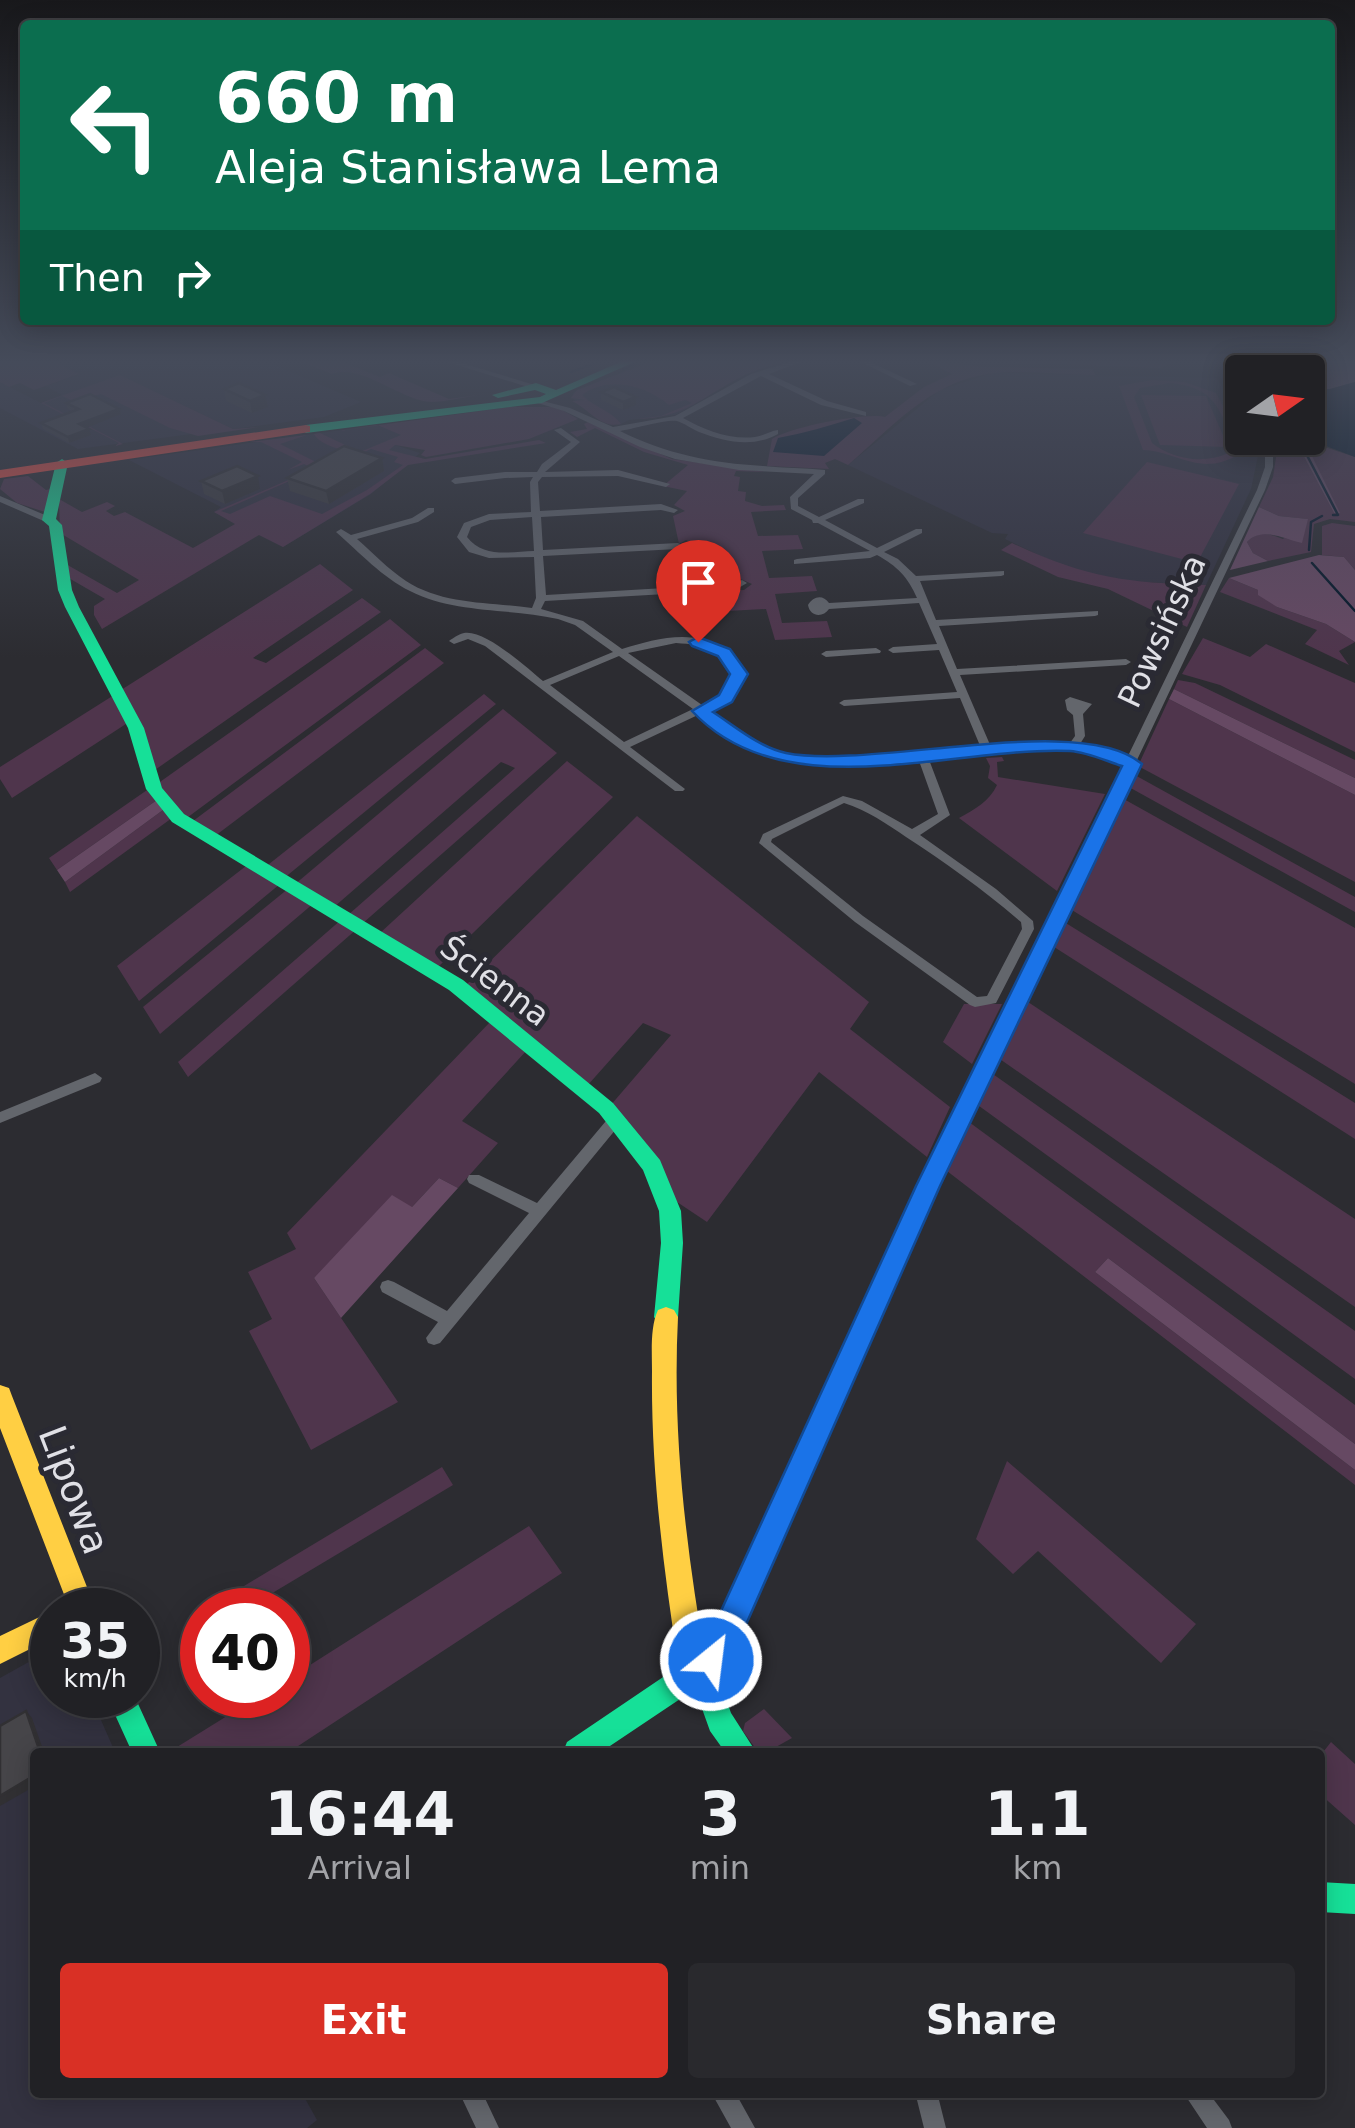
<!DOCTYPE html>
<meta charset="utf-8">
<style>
body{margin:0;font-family:"DejaVu Sans",sans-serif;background:#29292d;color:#f1f3f6;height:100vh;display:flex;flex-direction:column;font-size:38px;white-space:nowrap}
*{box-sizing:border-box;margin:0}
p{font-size:32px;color:#a2a3a7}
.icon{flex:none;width:55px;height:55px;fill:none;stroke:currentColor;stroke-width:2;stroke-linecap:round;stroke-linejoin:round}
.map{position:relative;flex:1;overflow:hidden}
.side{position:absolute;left:30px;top:1748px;width:1295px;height:350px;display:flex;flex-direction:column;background:#212125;border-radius:10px;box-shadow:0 5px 25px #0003,0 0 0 2px #3e3e42}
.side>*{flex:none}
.banner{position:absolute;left:20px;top:20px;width:1315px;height:305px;border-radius:10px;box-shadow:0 5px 25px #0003,0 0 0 2px #3e3e42;background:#0b6e4f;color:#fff;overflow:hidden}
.needle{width:65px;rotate:76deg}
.tools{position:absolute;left:1225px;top:355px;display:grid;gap:20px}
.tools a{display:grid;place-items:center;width:100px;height:100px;border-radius:10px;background:#212125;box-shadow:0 5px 25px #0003,0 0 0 2px #3e3e42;font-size:50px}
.speed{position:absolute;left:30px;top:1588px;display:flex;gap:20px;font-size:50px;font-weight:700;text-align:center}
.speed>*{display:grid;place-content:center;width:130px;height:130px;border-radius:50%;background:#212125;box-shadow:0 5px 25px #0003,0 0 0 2px #3e3e42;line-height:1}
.speed small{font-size:25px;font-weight:400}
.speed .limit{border:15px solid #d22;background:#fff;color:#111}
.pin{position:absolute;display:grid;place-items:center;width:85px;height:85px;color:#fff;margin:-102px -42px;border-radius:50% 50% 50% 0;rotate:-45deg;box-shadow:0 0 10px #0007}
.pin .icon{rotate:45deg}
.me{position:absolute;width:110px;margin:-55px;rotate:29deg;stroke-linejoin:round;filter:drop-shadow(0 0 8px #0008)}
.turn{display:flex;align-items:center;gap:35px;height:210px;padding:0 30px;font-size:45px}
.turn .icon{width:130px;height:130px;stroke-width:2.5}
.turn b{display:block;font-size:70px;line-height:85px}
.then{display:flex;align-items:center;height:95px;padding:0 30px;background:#0003;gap:20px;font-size:38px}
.eta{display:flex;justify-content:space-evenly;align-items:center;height:170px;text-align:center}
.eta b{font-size:60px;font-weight:700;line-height:70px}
.button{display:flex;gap:20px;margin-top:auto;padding:20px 30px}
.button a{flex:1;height:115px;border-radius:10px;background:#d93025;color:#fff;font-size:40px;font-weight:700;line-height:115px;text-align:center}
.button a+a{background:#29292d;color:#f1f3f6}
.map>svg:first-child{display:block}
.built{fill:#333240}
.green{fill:#4f354c;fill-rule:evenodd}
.forest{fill:#664963}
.water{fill:#041729}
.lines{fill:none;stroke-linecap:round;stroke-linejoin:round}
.stream{stroke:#041729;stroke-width:2.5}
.street{fill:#63666c;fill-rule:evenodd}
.fast{fill:#16e098;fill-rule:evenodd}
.slow{fill:#ffcf43;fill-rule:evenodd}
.jam{fill:#f24e42;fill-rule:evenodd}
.wall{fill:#3c3b3f}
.shaded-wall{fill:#313033}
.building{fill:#464549;stroke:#313033;stroke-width:2.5}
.route{fill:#1a73e8;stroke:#114b97;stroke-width:2.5}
.labels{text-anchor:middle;stroke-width:10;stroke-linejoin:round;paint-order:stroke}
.street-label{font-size:32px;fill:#e0e0e6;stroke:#2a2a33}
.near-street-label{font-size:38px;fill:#e0e0e6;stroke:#2a2a33}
</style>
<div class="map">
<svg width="1355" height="2128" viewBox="0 0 1355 2128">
<rect width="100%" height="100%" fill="#2c2c31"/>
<!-- built -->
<path class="built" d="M 65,360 L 263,360 L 361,402 L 324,417 L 233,429 L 120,375 L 199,433 L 78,449 L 0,408 L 0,382 L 41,403 L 62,395 L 46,386 L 78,375 L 56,363 Z
M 992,373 L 1217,378 L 1242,423 L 1242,438 L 1249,438 L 1258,456 L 1251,489 L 1206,585 L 1119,581 L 1068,569 L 1005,539 L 1008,534 L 992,533 L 848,465 L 940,390 Z
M 614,375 L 685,400 L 696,404 L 675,415 L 629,420 L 619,425 L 571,398 L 574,392 Z
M 377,425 L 402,435 L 389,443 L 420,453 L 371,494 L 283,547 L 214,512 L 221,507 L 129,460 Z
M 52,1649 L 52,1695 L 90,1695 L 115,1752 L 35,1752 L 35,2092 L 302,2093 L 317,2120 L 307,2128 L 0,2128 L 0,1678 Z"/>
<!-- green -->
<path class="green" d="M 0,360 L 65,360 L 57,363 L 79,374 L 34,390 L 20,383 L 9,387 L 0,382 Z
M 297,360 L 338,360 L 380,377 L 389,373 L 449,399 L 479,395 C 464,397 446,402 431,402 C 402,401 361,363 332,374 Z
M 655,360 L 791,360 C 776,364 760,368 745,375 C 704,395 686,418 637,419 L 661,416 L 692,403 L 685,400 L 669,405 C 646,386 609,375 582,395 C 592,406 612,411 621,424 C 601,429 590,410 572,401 L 585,400 L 571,398 L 577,390 Z
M 926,360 L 984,367 L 1093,369 L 1095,375 C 1061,375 1022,369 988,374 C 930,382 890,429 848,465 L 835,459 L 825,463 L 829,469 L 767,466 L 772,439 C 790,427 866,412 885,417 L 924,387 L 952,374 Z
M 957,360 L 1181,360 L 1160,368 Z
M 120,375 L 233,429 L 260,427 L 198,436 L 170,428 L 101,394 L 73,401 L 62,396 L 44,403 L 123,444 L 115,446 L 119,443 L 41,403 Z
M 1152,380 L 1184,382 L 1216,393 L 1243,443 L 1239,454 C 1201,478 1177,451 1143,450 L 1119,386 ZM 1170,383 C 1216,388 1218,407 1234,444 L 1229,453 C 1203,464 1174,460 1152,443 L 1134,397 L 1140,388 Z
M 1141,395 L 1206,396 L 1228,447 L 1160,445 Z
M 509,407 L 557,407 L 578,419 L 529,439 L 426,457 L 421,455 L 425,450 L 395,445 L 389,450 L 425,459 L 539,440 L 546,443 L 408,465 L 370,494 L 283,547 L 259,535 L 102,629 L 94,615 L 94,606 L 105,599 L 67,577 L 64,563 L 117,593 L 139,580 L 60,533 L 59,499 L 82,512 L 107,502 L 115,506 L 106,511 L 114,516 L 125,512 L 193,548 L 235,524 L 214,512 L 314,469 L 304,464 L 288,470 L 302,462 L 261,442 L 249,442 L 307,435 L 280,444 L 320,464 L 317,469 L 221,511 L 230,514 L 270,496 L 322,514 L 367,490 L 403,465 L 394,462 L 398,457 L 371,449 L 360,454 C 346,451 320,446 314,434 L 320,433 L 360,452 L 401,435 L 377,425 L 338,431 Z
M 588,422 L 672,459 L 766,472 L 736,471 L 734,476 L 740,477 L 738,491 L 746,492 L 745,501 L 762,506 L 784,505 L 786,510 L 751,512 L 758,536 L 798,535 L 803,549 L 762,551 L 769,578 L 812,576 L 817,591 L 775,594 L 782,623 L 827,621 L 832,637 L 775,640 L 766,609 L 728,611 L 723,591 L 744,590 L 752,584 L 738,578 L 722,585 L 717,566 L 684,568 L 680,549 L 689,553 L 699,546 L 686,540 L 679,544 L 673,516 L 685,511 L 674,505 L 687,491 L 663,486 L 688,465 L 644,452 L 595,428 L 577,437 L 570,432 L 587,429 L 584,424 Z
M 1279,438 L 1294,438 L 1334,513 L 1339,512 L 1303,440 L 1355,457 L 1355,522 L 1330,519 L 1314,524 L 1311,552 L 1268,561 L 1253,553 L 1247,542 C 1259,530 1269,534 1283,539 L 1307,519 L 1279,516 L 1259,507 L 1273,477 Z
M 1147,462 L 1239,484 L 1197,563 L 1083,533 Z
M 28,476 L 46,490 L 55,488 L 45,512 L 17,503 L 0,489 L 4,479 Z
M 1332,523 L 1355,526 L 1355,570 L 1344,557 L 1322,555 L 1322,526 Z
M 1012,543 C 1087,578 1125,583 1206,585 L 1187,627 L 1108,589 L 1058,577 L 1001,550 Z
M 320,564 L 353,590 L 253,658 L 266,663 L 362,598 L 381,612 L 152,772 L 121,690 Z
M 1229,578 L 1258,590 L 1277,607 L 1326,624 L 1355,642 L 1339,651 L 1349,665 L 1305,644 L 1317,630 L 1220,592 Z
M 390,619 L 421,645 L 184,820 L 157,784 Z
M 1203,638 L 1250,657 L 1266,644 L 1355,683 L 1355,752 L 1220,685 L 1182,674 Z
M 425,648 L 444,663 L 211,839 L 189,824 Z
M 1178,680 L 1195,683 L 1355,760 L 1355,778 L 1174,689 Z
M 484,694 L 496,704 L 283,879 L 264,868 Z
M 114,695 L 129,722 L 12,798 L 0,779 L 0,767 Z
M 1169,699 L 1355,795 L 1355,882 L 1138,766 Z
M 503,709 L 557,753 L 363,923 L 348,915 L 515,768 L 501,762 L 334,907 L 294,885 Z
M 1002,757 L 1004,761 L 997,762 L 998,777 L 1105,794 L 1057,891 L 959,818 C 975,809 989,802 997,785 L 988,778 L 990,766 L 986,758 Z
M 567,761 L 613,797 L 437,968 L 380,933 Z
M 1133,774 L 1355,897 L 1355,912 L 1127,786 Z
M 150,788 L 157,800 L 57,870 L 49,858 Z
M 1122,798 L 1355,928 L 1355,1084 L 1067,907 Z
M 163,810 L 172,818 L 70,892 L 65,882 Z
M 637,816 L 869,1002 L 850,1029 L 950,1107 L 927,1157 L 819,1072 L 707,1222 L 674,1200 L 610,1106 L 671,1035 L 643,1023 L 587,1086 L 464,987 Z
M 246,866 L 280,884 L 139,1001 L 117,966 Z
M 289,888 L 314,903 L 160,1034 L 143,1007 Z
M 342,919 L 358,928 L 188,1077 L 178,1062 Z
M 1061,920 L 1355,1103 L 1355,1139 L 1051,945 Z
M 1025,1000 L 1355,1219 L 1355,1307 L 997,1057 Z
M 964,1004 L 1002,1004 L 972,1064 L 943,1042 Z
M 492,1020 L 528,1049 L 462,1121 L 498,1143 L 458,1188 L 439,1178 L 412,1207 L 314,1278 L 398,1402 L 311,1450 L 249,1331 L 272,1319 L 248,1272 L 296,1249 L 287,1233 Z
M 990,1072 L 1355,1331 L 1355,1379 L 975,1103 Z
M 969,1122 L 1355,1405 L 1355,1444 L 1108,1258 L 1095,1272 L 1355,1470 L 1355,1485 L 947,1171 Z
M 1007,1461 L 1196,1624 L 1161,1663 L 1038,1551 L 1013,1574 L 976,1539 Z
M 442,1467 L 453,1485 L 254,1604 L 244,1586 Z
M 529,1526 L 562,1573 L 289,1752 L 169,1752 L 261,1695 L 288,1695 L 288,1679 Z
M 764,1709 L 792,1738 L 767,1752 L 758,1752 L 743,1731 L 745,1723 Z
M 1331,1742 L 1355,1764 L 1355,1825 L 1320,1794 L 1320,1756 Z"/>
<!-- forest -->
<path class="forest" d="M 1232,360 L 1355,360 L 1355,382 L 1330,389 L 1314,389 L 1310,409 L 1318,420 L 1326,446 L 1304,440 L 1340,513 L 1334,513 L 1294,438 L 1308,438 L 1308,372 L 1281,372 L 1248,365 L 1252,372 L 1243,372 Z
M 1259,507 L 1279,516 L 1308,519 L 1302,543 C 1284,539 1262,526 1247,542 L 1253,553 L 1268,561 L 1230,570 Z
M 1319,555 L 1344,557 L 1355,570 L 1355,642 L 1326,624 L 1277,607 L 1258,595 L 1258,590 L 1229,578 Z
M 1174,689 L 1355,778 L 1355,795 L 1169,699 Z
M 157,800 L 163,810 L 65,882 L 57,870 Z
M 439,1178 L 458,1188 L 341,1318 L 314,1278 L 392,1195 L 412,1207 Z
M 1108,1258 L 1355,1444 L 1355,1470 L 1095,1272 Z"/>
<!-- water -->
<path class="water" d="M 1355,382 L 1355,457 L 1326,446 L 1318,420 L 1309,408 L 1315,399 L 1313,389 L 1330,389 Z
M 854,418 L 862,423 L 824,456 L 773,452 L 778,438 C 804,433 829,426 854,418 Z"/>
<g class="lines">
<!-- stream -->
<path class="stream" d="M 1240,361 L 1249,372
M 623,369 L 643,360
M 571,372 L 601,361
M 1298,438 L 1338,515 L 1333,515
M 1309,550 L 1311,522 L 1322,516
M 1312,563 L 1355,611"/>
<!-- street -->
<path class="street" d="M 441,360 L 452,360 L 538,386 L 531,388 Z
M 796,360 L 806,360 L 769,374 L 827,401 L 866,412 L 866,416 L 821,405 L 761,376 L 683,418 C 704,430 730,440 755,437 C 763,436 770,431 778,430 L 778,434 C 753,448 725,442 699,432 C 692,429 684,423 677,421 C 668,419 632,429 620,431 C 666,454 712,463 763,466 C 784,468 805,468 825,470 L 825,474 L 798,498 L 798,506 L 819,517 L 858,499 L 864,499 L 864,503 L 825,520 L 877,548 L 916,529 L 922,529 L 922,533 L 884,552 L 898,559 L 916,576 L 1004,571 L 1004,575 L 1001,576 L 920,581 L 936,620 L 1098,611 L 1098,615 L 1095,616 L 939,626 L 957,669 L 1126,659 L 1131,662 L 1126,665 L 960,675 L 991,747 L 1070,743 L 1075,736 L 1073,715 L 1067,710 L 1065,700 L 1070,697 L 1092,704 L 1083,714 L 1085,736 L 1080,744 L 1127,758 L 1257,490 L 1265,467 L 1265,438 L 1273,438 L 1273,467 L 1265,490 L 935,1186 L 720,1668 L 713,1670 L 706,1668 L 704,1661 L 706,1654 L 921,1186 L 1124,764 L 1073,749 L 928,757 L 950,815 L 920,835 L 996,889 L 1033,921 L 1034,929 L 996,1003 L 975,1007 L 970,1005 L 855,922 L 759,843 L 763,834 L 843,796 L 862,801 L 912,829 L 938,814 L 918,758 L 803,764 L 748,748 L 700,714 L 630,747 L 685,789 L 683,791 L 675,791 L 485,646 L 468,639 L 454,644 L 449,641 C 453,638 459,634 464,633 C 485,629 527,668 543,681 L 613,652 L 575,625 L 558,619 C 510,608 455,614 410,591 C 383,578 359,552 336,532 L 341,529 L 351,535 L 412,518 L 428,508 L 434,508 L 434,512 L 418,522 L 357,539 C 373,553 388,569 406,581 C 443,605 490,602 532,608 L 536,598 L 534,557 L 489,558 L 469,552 L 457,537 L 464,523 L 489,514 L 531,512 L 530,482 L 533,477 L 505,478 L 455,484 L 451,481 L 455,478 L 505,472 L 537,472 L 542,464 L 571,442 L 554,430 L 561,428 L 580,442 L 545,472 L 618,470 L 670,484 L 666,487 L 618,476 L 542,477 L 538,482 L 540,511 L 661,504 L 678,510 L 674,513 L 661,510 L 541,517 L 543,550 L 678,543 L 683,546 L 678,549 L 543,556 L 546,595 L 733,584 L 742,580 L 747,583 L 735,590 L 545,601 L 541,609 L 583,621 L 622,649 C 654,639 694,628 724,649 C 733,654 738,666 744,674 L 730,700 L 709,710 L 756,744 L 804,758 L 981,748 L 960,698 L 844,706 L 839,703 L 844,700 L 957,692 L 939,650 L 893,653 L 888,650 L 893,647 L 937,644 L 919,603 L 829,609 C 823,618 810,617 808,605 C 813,596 823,594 829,603 L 917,598 C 908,577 897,566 877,555 L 870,558 L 794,564 L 794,560 L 797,559 L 870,551 L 818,523 L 813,523 L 812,520 L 791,509 L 790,497 L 814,474 L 739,470 L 675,459 L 640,447 L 564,411 L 531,401 L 535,399 L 570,408 L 613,427 L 675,416 L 751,374 ZM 532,517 L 534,551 C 509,552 483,558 467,537 L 471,527 L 490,520 ZM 676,643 C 707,645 716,648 734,674 L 722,696 L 702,705 L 628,653 ZM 619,656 L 693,709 L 624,742 L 550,685 ZM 844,803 C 867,810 887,824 906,837 C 946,863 985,891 1021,922 L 1022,929 L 987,996 L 977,997 L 863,916 L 771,842 L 772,839 Z
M 857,360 L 866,360 L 917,384 L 910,386 Z
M 1222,360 L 1230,360 L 1242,375 L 1242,381 L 1239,381 Z
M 0,496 L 52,518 L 54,520 L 46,522 L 0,502 Z
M 876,648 L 881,651 L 880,653 L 826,657 L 821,654 L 826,651 Z
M 95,1073 L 102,1078 L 100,1082 L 0,1123 L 0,1112 Z
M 616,1114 L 621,1115 L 623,1119 L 621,1123 L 440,1343 L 434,1345 L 428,1343 L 426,1338 L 438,1322 L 382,1292 L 380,1287 L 382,1282 L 388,1280 L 394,1282 L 447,1311 L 529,1213 L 469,1183 L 467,1179 L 469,1175 L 479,1175 L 537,1203 L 611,1115 Z
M 459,2092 L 482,2092 L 499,2128 L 476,2128 Z
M 711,2092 L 735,2092 L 755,2128 L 731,2128 Z
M 915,2092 L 937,2092 L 946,2128 L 924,2128 Z
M 1183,2092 L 1208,2092 L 1229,2120 L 1232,2128 L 1207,2128 Z"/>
<!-- fast -->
<path class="fast" d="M 625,360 L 639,360 L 542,403 L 306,433 L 300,429 L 306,425 L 540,397 L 546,394 L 535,390 L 498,398 L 492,395 L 536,383 L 556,390 Z
M 62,459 L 68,463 L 56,519 L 62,525 L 72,590 L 79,607 L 144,728 L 162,788 L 184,814 L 463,980 L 613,1103 L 660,1160 L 681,1211 L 683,1243 L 678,1317 L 674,1324 L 666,1327 L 658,1324 L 654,1317 L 661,1243 L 659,1211 L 643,1170 L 599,1113 L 449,990 L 172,822 L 146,789 L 128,728 L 65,607 L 58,590 L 49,526 L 42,520 L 56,463 Z
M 696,1646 L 723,1651 L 734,1676 L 724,1693 L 731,1713 L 756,1752 L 725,1752 L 710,1731 L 695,1689 L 601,1752 L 563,1752 L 567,1742 L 675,1669 L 686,1650 Z
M 106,1695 L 134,1695 L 160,1752 L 132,1752 Z
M 1320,1882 L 1355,1884 L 1355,1914 L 1320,1912 Z"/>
<!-- slow -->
<path class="slow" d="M 666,1307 L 674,1310 L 678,1317 C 672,1434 686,1548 706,1663 L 702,1673 L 692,1677 L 682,1673 L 678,1663 C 663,1566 651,1469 652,1371 C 652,1352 650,1327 658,1310 Z
M 0,1385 L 9,1388 L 12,1396 L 96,1610 L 70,1610 L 0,1428 Z
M 52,1611 L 52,1638 L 0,1664 L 0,1636 Z"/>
<!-- jam -->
<path class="jam" d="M 306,425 L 310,426 L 310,432 L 0,478 L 0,470 Z"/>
</g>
<!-- wall -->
<path class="wall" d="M 224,389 L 268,407 L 252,413 L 226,401 Z
M 601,392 L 636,397 L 636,405 L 623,410 L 601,400 Z
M 66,403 L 119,409 L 121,414 L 87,427 L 91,435 L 69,443 L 43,429 L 41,423 L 72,411 L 68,409 Z
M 382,458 L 384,471 L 329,504 L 290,491 L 287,478 Z
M 201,481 L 260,489 L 225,504 L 204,494 Z"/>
<!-- shaded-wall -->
<path class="shaded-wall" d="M 265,395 L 268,407 L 252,413 L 250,401 Z
M 636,397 L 636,405 L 623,410 L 623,402 Z
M 119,409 L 121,414 L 81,430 L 79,424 Z
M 89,429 L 91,435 L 69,443 L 68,437 Z
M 382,458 L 384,471 L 329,504 L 326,491 Z
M 258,476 L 260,489 L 225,504 L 222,491 Z
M 26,1711 L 32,1718 L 44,1752 L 40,1752 Z
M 35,1775 L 35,1786 L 0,1806 L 0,1796 Z"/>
<!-- building -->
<path class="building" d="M 239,383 L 265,395 L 250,401 L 224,389 Z
M 614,387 L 636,397 L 623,402 L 601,392 Z
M 90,394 L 119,409 L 79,424 L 89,429 L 68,437 L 41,423 L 79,409 L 66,403 Z
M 344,446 L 382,458 L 326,491 L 287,478 Z
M 237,466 L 258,476 L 222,491 L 201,481 Z
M 26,1711 L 40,1752 L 35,1752 L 35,1775 L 0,1796 L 0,1726 Z"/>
<!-- sky -->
<linearGradient id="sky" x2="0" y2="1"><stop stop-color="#18181b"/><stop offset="0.55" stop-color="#454b5a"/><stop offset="1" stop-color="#454b5a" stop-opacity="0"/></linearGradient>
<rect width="1355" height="658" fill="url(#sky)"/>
<!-- route -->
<path class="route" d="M 698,637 L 730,649 L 748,674 L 732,702 L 713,712 C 736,727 759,747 786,753 C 871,770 1082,711 1142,764 L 940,1186 L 725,1672 L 714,1677 L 700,1671 L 695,1660 L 720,1613 L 916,1186 L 1122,766 C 1106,761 1087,752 1070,751 C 952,746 784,810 692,711 L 719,695 L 730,674 L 718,656 L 692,646 L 689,642 Z"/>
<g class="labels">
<!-- street labels -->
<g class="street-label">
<text transform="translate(1162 631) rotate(-65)" y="11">Powsińska</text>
<text transform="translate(495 981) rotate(37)" y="11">Ścienna</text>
</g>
<!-- near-street labels -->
<g class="near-street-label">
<text transform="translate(74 1490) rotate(69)" y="13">Lipowa</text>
</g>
</g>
</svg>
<div class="tools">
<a><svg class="needle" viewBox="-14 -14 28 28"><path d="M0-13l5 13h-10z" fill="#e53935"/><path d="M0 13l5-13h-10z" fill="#a2a3a7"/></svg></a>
</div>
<div class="speed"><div>35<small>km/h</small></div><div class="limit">40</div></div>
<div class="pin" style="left:698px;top:642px;background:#d93025"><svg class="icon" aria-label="arrive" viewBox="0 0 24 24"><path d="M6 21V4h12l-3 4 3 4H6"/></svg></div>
<svg class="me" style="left:711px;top:1660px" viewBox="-20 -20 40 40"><circle r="17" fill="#1a73e8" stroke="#fff" stroke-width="3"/><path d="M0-11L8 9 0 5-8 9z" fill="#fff"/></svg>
<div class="banner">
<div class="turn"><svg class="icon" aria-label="left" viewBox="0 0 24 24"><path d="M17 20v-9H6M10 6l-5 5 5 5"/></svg><div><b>660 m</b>Aleja Stanisława Lema</div></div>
<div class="then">Then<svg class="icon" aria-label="right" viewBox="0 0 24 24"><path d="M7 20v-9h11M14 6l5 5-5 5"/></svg></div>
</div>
<section class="side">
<div class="eta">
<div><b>16:44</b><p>Arrival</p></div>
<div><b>3</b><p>min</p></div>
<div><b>1.1</b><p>km</p></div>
</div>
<div class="button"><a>Exit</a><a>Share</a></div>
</section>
</div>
